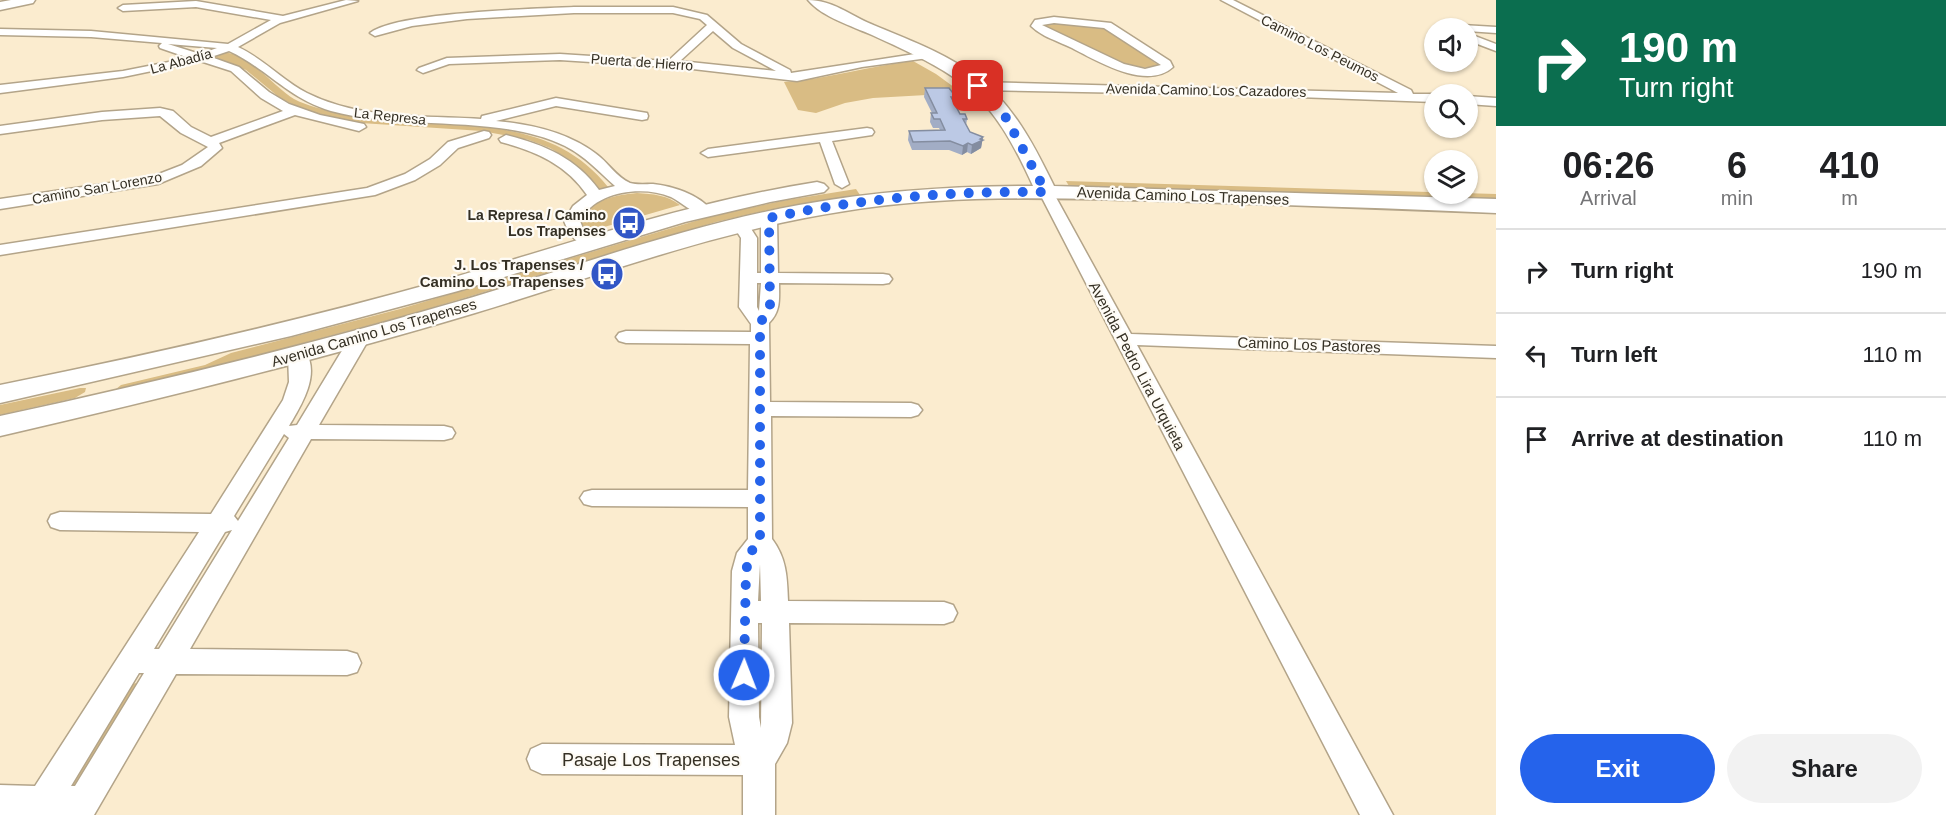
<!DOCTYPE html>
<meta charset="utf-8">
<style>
body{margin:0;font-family:Arial,sans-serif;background:#f2f2f2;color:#202124;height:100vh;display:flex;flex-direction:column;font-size:22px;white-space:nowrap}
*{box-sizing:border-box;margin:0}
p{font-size:20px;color:#757577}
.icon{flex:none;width:33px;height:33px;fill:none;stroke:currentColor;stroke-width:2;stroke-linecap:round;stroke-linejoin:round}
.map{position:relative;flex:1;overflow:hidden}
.side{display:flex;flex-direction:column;background:#fff;width:450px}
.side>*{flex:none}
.top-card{background:#0b6e4f;color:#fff;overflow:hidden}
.fabs{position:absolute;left:1424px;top:18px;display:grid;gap:12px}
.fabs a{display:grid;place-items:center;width:54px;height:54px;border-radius:50%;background:#fff;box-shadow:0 2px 4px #0004;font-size:30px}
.pin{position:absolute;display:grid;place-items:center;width:51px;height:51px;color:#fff;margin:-26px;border-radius:12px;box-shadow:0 3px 9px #0006}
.me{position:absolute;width:66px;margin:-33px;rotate:1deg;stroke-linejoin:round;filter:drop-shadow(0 0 4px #0008)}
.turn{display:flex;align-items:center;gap:21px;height:126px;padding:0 24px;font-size:27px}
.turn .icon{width:78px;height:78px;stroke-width:2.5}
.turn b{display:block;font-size:42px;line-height:51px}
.eta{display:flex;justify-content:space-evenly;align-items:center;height:102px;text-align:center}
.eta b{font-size:36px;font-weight:800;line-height:42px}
.primary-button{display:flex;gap:12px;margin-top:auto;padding:12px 24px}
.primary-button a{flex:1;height:69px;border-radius:36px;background:#2563eb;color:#fff;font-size:24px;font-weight:800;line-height:69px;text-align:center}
.primary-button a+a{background:#f2f2f2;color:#202124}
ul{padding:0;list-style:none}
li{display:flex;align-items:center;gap:18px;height:84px;padding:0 24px;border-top:2px solid #e0e0e0}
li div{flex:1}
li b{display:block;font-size:22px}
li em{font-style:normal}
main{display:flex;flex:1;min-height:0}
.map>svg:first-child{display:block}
.green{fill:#d9bc84}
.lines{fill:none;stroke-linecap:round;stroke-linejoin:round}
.minor-casing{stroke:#b3a489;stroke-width:3}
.tertiary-casing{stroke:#b3a489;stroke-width:3}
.secondary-casing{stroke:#b3a489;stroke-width:3}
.minor{fill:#fff;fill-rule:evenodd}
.tertiary{fill:#fff;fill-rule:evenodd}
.secondary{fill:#fff;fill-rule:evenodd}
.wall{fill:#a2adc5}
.shaded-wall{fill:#848da0}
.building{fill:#bcc9e5;stroke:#848da0;stroke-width:1.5}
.route{stroke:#2563eb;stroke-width:10;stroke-dasharray:0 18}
.labels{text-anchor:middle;stroke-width:4.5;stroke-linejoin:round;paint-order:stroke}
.far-street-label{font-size:14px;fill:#353024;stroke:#fefbf5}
.far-poi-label{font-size:14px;font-weight:bold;fill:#353024;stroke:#fefbf5;text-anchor:end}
.street-label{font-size:15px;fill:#353024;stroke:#fefbf5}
.poi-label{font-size:15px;font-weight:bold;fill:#353024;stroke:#fefbf5;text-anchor:end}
.near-street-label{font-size:18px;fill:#353024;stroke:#fefbf5}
</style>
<main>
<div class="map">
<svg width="1496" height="815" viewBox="0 0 1496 815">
<rect width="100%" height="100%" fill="#fbeccf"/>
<!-- green -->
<path class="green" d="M 1051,23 L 1106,28 L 1161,67 L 1132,68 L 1043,26 Z
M 222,53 C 245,49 275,88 294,99 C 307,106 323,109 338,113 C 429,135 542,103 608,187 L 603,190 L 597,188 L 570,160 L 550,148 L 529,140 L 482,131 L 361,123 L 308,112 L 280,98 L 246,70 L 212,57 Z
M 913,61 L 936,74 L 962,93 L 873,98 L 845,103 L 816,113 L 798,110 L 784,82 C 828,79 869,66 913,61 Z
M 1066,181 L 1496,194 L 1496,200 L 1069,186 Z
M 856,189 L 860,195 L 768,210 L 716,222 L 408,315 L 218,366 L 116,389 L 121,385 L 205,365 L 231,353 L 400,309 L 712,216 L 781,201 Z
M 637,193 C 653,194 667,195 680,205 L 587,232 L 582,229 L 580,216 C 595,199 616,195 637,193 Z
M 80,388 L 86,388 L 85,392 L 75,398 L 0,415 L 0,405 Z
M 141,682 L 78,791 L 64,790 L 132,684 Z"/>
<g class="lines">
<!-- minor casing -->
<g class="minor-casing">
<path id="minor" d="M 346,0 L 358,1 L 280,23 L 238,47 C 264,59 283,81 307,93 C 361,120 423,115 481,119 L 482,116 L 556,98 L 647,113 L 648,116 L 647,119 L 642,120 L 556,106 L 496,121 C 530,124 567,132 595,153 C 607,161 617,178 630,183 C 636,185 646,184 653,184 C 672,186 698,194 711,210 L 708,213 C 695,217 683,203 671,197 C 642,185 595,191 580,221 L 584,231 L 599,244 L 591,249 C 577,245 569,234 564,221 L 573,206 L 587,195 C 567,165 536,151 501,142 L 499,139 L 506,135 C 543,144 576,158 599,190 L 615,186 C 599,172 585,156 565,146 C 500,114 405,131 331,111 C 287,98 268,69 229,51 L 211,57 L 239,67 L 269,92 L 289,104 L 320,115 L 364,124 L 366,127 L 359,131 L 295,115 L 219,143 L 222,148 L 201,166 L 158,184 L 0,209 L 0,199 L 151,177 L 182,165 L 208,147 L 181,133 L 160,116 L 102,120 L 0,134 L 0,126 L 102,112 L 160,108 L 173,111 L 191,127 L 211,137 L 283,111 L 261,98 L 231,71 L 200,61 L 123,77 L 0,93 L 0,85 L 123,71 L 189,58 L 160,48 L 159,46 L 162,43 L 91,37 L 0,35 L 0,29 L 91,31 L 228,44 L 271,20 L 196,7 L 123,11 L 118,8 L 123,5 L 196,1 L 283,16 ZM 168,44 L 217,48 L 200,54 Z
M 1221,0 L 1233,0 L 1411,90 L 1413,94 L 1435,94 L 1434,102 L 1241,95 L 978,90 L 972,86 L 978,82 L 1398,93 Z
M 574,7 L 673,7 L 707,15 L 741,44 L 790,70 L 791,73 L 928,52 L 934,55 L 928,58 L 862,67 L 797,81 L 684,68 L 560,60 L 449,64 L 423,73 L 417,70 L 419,68 L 447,58 L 560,54 L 668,61 L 707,25 L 700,19 L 673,13 L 574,13 L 467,19 L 412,26 L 375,36 L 370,33 C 396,12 534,9 574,7 ZM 713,31 L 733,48 L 776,71 L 680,61 Z
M 1054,17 L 1111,23 L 1170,61 L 1173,67 C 1147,91 1097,61 1072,48 C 1058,41 1042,37 1031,26 L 1035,20 ZM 1054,23 L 1104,28 L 1161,65 L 1145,69 L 1124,64 L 1042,25 Z
M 1462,25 L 1496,27 L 1496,33 L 1467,31 L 1467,28 L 1457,28 Z
M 1467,33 L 1496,44 L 1496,51 L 1467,40 Z
M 1467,96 L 1496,98 L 1496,106 L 1467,104 Z
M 867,128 L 872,129 L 874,132 L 872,135 L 832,141 L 849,184 L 842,188 L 835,184 L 820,142 L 708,157 L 701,153 L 708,149 Z
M 484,131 L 489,132 L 491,135 L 489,138 L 458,148 L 440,165 L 415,180 L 375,195 L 0,255 L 0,245 L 367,188 L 405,174 L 430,159 L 448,142 Z
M 1046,188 L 1053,192 L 1131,334 L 1496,346 L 1496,358 L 1137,345 L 1393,815 L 1360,815 L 1039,192 Z
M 769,212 L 777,217 L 778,273 L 883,274 L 889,275 L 892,279 L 889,283 L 883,284 L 779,283 C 779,299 781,311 769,323 L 770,402 L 911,403 L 918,405 L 922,410 L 918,415 L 911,417 L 771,416 L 772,539 C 787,559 787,578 788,601 L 944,602 L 953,605 L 957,613 L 953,621 L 944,624 L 789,623 L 792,723 L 787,743 L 775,764 L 775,815 L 743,815 L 743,775 L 542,774 L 531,769 L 527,759 L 531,749 L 542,744 L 735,745 L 729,717 L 732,571 L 737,553 L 748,539 L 748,507 L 592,506 L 584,504 L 580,498 L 584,492 L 592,490 L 748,490 L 750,344 L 626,343 L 619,341 L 616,337 L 619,333 L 626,331 L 751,332 L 751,324 L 739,307 L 741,238 L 732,224 L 734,221 L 746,221 L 757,238 L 757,273 L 761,273 L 761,217 ZM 757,283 L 761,283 L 759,311 L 757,307 ZM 760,564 L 761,601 L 758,601 ZM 758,623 L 762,623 L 761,728 L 759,717 Z
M 359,333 L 366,335 L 369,339 L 319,425 L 444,426 L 452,428 L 455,433 L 452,438 L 444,440 L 311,439 L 190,649 L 347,651 L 357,654 L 361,663 L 357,672 L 347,675 L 176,674 L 94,815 L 0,815 L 0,785 L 35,786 L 199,532 L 60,530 L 51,527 L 48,521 L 51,515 L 60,512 L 211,514 L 283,400 L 289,382 L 288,355 L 291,351 L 305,351 C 321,374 301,406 289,426 L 297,425 L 349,339 L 352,335 ZM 284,434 L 289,438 L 238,521 L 234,516 ZM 232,530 L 159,649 L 154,649 L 225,532 ZM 139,673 L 144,673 L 75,786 L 71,786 Z"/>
</g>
<!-- tertiary casing -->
<g class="tertiary-casing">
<path id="tertiary" d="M 11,0 L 35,0 L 33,3 L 0,10 L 0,2 Z"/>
</g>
<!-- secondary casing -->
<g class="secondary-casing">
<path id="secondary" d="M 808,0 C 832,0 850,15 871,24 C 906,39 944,52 974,75 C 1012,102 1034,145 1054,186 L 1496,199 L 1496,213 C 1386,208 1276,205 1166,201 C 1059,198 951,194 845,211 C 718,230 598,276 475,313 C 319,360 159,399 0,436 L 0,416 C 146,384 291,350 435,308 C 556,274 675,228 799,205 C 876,191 954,186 1033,186 C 990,91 964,77 872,35 C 852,26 822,17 808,0 Z
M 817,182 L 824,184 L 828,188 L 824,192 L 770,202 L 685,222 L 458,291 L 291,336 L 0,403 L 0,385 C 148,355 295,322 441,281 C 566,245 688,202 817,182 Z"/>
</g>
<!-- minor -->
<use href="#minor" class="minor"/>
<!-- tertiary -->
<use href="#tertiary" class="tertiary"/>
<!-- secondary -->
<use href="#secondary" class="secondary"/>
</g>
<!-- wall -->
<path class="wall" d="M 925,88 L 956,97 L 955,104 L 960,114 L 967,119 L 966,126 L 970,132 L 983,137 L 981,148 L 971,154 L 967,152 L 962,155 L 949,150 L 912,150 L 908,140 L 909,131 L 940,130 L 939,128 L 933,128 L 930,122 L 931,113 L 932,113 L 924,97 Z"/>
<!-- shaded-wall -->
<path class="shaded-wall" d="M 983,137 L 981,148 L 971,154 L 972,145 L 980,139 Z
M 968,143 L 967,152 L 962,155 L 963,146 Z"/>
<!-- building -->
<path class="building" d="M 925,88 L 949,88 L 956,97 L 951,97 L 960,114 L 965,114 L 967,119 L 963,119 L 970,132 L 983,137 L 980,139 L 983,140 L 972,145 L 968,143 L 963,146 L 950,141 L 913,142 L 909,131 L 945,130 L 940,119 L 934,119 L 931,113 L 937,113 Z"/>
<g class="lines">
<!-- route -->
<path class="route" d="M 744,675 L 746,571 L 750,553 L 760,541 L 760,322 L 767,315 L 770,306 L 769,218 C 861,198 953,191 1046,192 L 1005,116 L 978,86"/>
</g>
<!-- icons -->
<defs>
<g id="bus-disc" transform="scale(1.725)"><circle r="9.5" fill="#3156c6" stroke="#fefbf5"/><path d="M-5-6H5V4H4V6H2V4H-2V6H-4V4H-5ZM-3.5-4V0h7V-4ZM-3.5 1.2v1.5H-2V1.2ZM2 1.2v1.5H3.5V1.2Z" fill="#fff"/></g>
</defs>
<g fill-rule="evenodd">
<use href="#bus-disc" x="629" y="223"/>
<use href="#bus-disc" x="607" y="274"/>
</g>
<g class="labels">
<!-- far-street labels -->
<g class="far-street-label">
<text transform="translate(1320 48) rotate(27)" y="5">Camino Los Peumos</text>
<text transform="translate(181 61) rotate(-15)" y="5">La Abadía</text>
<text transform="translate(642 62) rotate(4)" y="5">Puerta de Hierro</text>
<text transform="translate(1206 90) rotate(1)" y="5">Avenida Camino Los Cazadores</text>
<text transform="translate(390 116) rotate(6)" y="5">La Represa</text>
<text transform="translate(97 188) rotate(-10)" y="5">Camino San Lorenzo</text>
</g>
<!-- far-poi labels -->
<g class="far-poi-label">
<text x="606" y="220">La Represa / Camino<tspan x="606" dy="16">Los Trapenses</tspan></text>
</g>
<!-- street labels -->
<g class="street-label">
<text transform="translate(1183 196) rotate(2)" y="5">Avenida Camino Los Trapenses</text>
<text transform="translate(374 333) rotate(-16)" y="5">Avenida Camino Los Trapenses</text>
<text transform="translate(1309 345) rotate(2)" y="5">Camino Los Pastores</text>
<text transform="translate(1137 366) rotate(62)" y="5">Avenida Pedro Lira Urquieta</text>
</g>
<!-- poi labels -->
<g class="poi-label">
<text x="584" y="270">J. Los Trapenses /<tspan x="584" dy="17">Camino Los Trapenses</tspan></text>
</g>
<!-- near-street labels -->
<g class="near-street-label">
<text x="651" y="766">Pasaje Los Trapenses</text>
</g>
</g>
</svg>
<div class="fabs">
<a><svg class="icon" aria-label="sound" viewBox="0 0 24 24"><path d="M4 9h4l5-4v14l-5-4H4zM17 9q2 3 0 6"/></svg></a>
<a><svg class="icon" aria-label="search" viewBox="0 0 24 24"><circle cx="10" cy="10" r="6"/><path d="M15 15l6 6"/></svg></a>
<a><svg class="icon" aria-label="layers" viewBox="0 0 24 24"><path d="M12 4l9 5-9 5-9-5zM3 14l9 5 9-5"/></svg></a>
</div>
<div class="pin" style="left:978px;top:86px;background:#d93025"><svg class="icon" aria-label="arrive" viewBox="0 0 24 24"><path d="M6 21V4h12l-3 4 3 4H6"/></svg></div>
<svg class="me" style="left:744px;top:675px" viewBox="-20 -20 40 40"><circle r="17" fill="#2563eb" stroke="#fff" stroke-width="3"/><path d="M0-11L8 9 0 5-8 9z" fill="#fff"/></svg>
</div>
<section class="side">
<div class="top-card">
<div class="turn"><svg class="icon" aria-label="right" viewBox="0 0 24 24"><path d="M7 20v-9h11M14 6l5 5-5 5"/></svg><div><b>190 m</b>Turn right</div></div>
</div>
<div class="eta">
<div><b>06:26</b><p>Arrival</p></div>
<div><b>6</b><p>min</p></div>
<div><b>410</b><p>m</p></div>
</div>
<ul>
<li><svg class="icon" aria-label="right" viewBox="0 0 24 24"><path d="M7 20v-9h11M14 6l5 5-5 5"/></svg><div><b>Turn right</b></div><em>190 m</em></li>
<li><svg class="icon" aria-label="left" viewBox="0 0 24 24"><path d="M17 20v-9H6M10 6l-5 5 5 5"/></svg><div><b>Turn left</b></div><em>110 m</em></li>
<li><svg class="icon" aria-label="arrive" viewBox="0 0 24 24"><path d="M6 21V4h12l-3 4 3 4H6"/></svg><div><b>Arrive at destination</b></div><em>110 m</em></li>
</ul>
<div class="primary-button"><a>Exit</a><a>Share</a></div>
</section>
</main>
